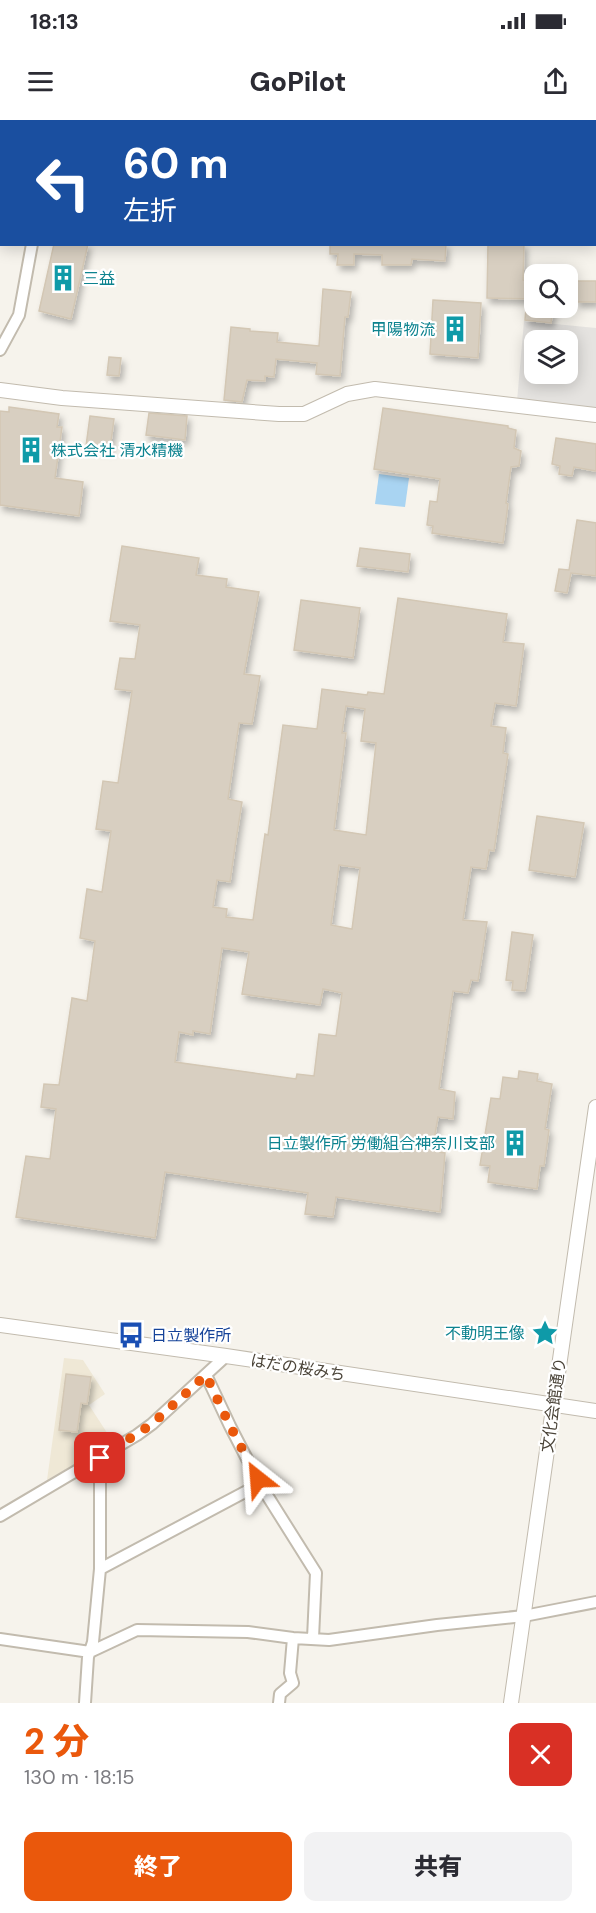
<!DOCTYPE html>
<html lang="ja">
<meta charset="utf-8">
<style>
body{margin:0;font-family:"DM Sans","Noto Sans JP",sans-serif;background:#f2f2f3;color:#2b2b33;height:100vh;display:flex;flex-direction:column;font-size:22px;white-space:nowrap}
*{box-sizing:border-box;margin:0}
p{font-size:20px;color:#7c7c81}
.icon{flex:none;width:33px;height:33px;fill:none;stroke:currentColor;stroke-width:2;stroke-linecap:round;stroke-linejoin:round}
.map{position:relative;height:1583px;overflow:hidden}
.sheet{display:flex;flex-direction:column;background:#fff;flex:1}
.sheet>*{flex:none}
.hud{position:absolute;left:0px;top:0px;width:597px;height:126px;box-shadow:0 3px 15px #0003;background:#1a4fa0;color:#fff;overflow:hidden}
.buttons{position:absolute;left:524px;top:144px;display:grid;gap:12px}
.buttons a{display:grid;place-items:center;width:54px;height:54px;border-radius:12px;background:#fff;box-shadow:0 3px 15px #0003;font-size:30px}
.pin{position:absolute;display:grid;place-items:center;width:51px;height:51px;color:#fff;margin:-26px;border-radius:12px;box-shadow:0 3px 9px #0006}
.me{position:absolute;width:66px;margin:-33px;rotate:332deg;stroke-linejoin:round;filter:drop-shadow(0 0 4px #0008)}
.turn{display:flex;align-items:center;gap:21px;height:126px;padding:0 24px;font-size:27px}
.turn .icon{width:78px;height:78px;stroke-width:2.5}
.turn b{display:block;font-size:42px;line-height:51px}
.round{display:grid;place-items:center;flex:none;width:63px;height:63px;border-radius:12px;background:#f2f2f3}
.head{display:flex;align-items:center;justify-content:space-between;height:102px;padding:0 24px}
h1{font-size:36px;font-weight:800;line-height:45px;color:#ea580c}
.cta{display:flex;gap:12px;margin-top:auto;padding:12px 24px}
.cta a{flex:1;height:69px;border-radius:12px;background:#ea580c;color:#fff;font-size:24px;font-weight:800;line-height:69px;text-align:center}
.cta a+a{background:#f2f2f3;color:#2b2b33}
.status{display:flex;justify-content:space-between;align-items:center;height:42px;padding:0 30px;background:#fff;direction:ltr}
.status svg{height:16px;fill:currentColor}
header{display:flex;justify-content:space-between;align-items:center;height:78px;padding:0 24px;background:#fff;font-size:27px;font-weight:800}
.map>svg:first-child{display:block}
.education{fill:#efe8d6}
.parking{fill:#e5e3e0;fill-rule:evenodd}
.water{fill:#a9d4f2}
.building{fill:#d8cfc1;stroke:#d3c7b4;stroke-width:1.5;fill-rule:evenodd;filter:url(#shadow)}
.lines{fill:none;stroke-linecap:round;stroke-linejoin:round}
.minor-casing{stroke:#c2bbae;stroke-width:14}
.tertiary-casing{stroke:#c2bbae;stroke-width:16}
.minor{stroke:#fff;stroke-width:10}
.tertiary{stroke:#fff;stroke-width:14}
.route{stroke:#ea580c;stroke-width:10;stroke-dasharray:0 18}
.labels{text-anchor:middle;stroke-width:4.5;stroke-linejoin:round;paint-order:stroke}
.culture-label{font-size:16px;fill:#0d838f;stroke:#fff;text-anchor:end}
.transit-label{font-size:16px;fill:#164399;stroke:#fff;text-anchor:start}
.street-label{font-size:16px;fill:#4b4439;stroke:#fff}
</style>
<div class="status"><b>18:13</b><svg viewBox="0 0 49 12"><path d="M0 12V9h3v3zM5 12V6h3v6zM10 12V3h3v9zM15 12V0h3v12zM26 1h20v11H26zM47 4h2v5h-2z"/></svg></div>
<header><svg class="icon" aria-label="menu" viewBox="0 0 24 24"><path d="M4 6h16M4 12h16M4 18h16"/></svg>GoPilot<svg class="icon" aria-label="share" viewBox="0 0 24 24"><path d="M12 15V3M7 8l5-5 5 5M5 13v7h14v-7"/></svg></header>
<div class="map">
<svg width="596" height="1583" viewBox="0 0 596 1583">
<defs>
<filter id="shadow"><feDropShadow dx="3" dy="5" stdDeviation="3" flood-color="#0004"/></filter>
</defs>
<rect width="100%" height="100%" fill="#f6f3ec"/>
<!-- education -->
<path class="education" d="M 64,1238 L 83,1240 L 105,1274 L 89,1285 L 113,1322 L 47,1360 Z"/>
<!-- parking -->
<path class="parking" d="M 524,201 L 596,208 L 596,288 L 517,281 ZM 534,220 L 567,220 L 567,254 L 534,254 Z"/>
<!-- water -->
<path class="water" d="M 379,354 L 409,358 L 405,387 L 375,384 Z"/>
<!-- building -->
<path class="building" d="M 54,124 L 88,124 L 71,199 L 39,191 Z
M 330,124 L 446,124 L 445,141 L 412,139 L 411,145 L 382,145 L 382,135 L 354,134 L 354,145 L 337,145 L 338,134 L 330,134 Z
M 488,124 L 524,124 L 523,160 L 534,161 L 534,179 L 487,178 Z
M 577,161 L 596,161 L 596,182 L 577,182 Z
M 323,169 L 351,172 L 348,197 L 345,197 L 340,256 L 316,254 L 317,243 L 276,239 L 274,257 L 265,256 L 265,261 L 247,260 L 242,282 L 224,280 L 231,207 L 250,209 L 250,211 L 278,213 L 277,222 L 319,226 Z
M 433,180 L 481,183 L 478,238 L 430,234 Z
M 526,188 L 553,188 L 551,203 L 525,200 Z
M 109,237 L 121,238 L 119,256 L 107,255 Z
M 9,287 L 59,294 L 57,307 L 62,307 L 55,358 L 83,362 L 79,396 L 0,385 L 0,291 L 9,292 Z
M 383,288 L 508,306 L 508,308 L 516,310 L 514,328 L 521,331 L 519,346 L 511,347 L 506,383 L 508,384 L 503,423 L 432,413 L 433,406 L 427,405 L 430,381 L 437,382 L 440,359 L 374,349 Z
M 149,293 L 187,296 L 185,320 L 146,315 Z
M 90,296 L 114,299 L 110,329 L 86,326 Z
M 556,318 L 596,324 L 596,351 L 574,347 L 572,356 L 559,354 L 560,346 L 552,344 Z
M 577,400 L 596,403 L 596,456 L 571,453 L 567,473 L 555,471 L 559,449 L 569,450 Z
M 122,426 L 199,438 L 196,455 L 227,459 L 226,467 L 259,472 L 244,554 L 260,556 L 252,604 L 239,603 L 228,679 L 242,682 L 236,720 L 230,762 L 217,760 L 213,787 L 227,789 L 226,797 L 253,800 L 265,714 L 268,715 L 283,605 L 317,609 L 322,569 L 367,575 L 368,572 L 384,574 L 398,478 L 507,494 L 503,522 L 524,524 L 516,586 L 495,583 L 491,606 L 506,608 L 503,633 L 508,634 L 494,731 L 489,730 L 486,749 L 471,747 L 463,800 L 487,802 L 478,861 L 471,860 L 468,873 L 453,871 L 439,969 L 455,972 L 453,999 L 438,997 L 432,1031 L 445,1033 L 440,1092 L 336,1077 L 333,1097 L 305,1094 L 308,1073 L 165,1052 L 155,1118 L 16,1097 L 26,1036 L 50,1039 L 56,989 L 41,987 L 44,964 L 59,965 L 72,878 L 87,881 L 95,821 L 80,818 L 87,769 L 102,772 L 111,711 L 96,709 L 103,661 L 118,663 L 132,571 L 115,569 L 120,538 L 135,539 L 140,505 L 110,501 ZM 346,586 L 365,589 L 361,621 L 376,623 L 366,715 L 334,710 L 346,613 L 342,613 ZM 339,745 L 360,748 L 352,809 L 331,805 ZM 222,828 L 249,832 L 242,874 L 320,885 L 323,869 L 342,873 L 336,916 L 319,914 L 314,956 L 297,954 L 296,959 L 175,942 L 179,912 L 193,915 L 193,911 L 210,914 Z
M 360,428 L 410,434 L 408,452 L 357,446 Z
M 301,480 L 360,488 L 353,538 L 294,530 Z
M 537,696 L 584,703 L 575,757 L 529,750 Z
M 512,812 L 533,815 L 525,871 L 512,870 L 513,861 L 506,860 Z
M 519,951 L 538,954 L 537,961 L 552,964 L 545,1009 L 549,1010 L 544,1046 L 540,1046 L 537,1069 L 488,1062 L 490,1046 L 480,1045 L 491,978 L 500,979 L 503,957 L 518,959 Z
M 66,1254 L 91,1257 L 87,1284 L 81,1283 L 77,1312 L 59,1310 Z"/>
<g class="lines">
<!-- minor casing -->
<g class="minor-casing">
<path id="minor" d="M 54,2 L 54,0
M 0,230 L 19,195 L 32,124
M 206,1255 L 230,1306 L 260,1364 L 316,1453 L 313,1518
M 0,1396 L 137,1315 L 152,1304 L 226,1236
M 100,1449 L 260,1364
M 0,1519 L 90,1532 L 137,1510 L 248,1512 L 293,1518 L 329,1520 L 437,1505 L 524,1496 L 596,1482
M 85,1583 L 88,1537 L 93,1522 L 100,1449 L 100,1338
M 279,1583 L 280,1574 L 293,1563 L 290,1553 L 293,1518"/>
</g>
<!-- tertiary casing -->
<g class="tertiary-casing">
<path id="tertiary" d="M 0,270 L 62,278 L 279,294 L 304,294 L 347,274 L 375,269 L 596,295
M 0,1205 L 226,1236 L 596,1291
M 511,1583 L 596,987"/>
</g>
<!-- minor -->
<use href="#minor" class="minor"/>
<!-- tertiary -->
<use href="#tertiary" class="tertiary"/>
</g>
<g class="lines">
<!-- route -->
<path class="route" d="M 100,1338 L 152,1304 L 206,1255 L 230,1306 L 258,1359"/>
</g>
<!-- icons -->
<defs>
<g id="building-bare" transform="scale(2.07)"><path d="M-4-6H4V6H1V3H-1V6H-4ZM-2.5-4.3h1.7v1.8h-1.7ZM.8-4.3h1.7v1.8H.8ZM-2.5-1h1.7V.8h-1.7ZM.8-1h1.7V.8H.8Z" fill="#0f9aa8" stroke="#fff" stroke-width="2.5" paint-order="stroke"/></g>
<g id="sight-bare" transform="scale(2.07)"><path d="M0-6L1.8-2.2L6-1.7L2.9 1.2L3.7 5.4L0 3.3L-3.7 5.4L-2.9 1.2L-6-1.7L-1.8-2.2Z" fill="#0f9aa8" stroke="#fff" stroke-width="2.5" paint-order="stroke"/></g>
<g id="bus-bare" transform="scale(2.07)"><path d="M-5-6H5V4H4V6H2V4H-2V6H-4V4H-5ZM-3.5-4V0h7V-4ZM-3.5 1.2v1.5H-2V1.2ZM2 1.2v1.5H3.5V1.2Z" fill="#1a4fb4" stroke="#fff" stroke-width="2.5" paint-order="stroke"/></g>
</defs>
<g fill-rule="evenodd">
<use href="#building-bare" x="63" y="158"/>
<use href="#building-bare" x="455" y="209"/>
<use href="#building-bare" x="31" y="330"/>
<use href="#building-bare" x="515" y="1023"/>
<use href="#sight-bare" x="545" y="1213"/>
<use href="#bus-bare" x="131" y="1215"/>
</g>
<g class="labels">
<!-- culture labels -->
<g class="culture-label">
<text x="83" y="164" text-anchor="start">三益</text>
<text x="435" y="215">甲陽物流</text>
<text x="51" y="336" text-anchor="start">株式会社 清水精機</text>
<text x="495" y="1029">日立製作所 労働組合神奈川支部</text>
<text x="525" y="1219">不動明王像</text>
</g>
<!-- transit labels -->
<g class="transit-label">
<text x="151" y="1221">日立製作所</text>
</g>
<!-- street labels -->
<g class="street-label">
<text transform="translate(298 1247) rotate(9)" y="6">はだの桜みち</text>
<text transform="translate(553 1285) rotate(-82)" y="6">文化会館通り</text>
</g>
</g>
</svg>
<div class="buttons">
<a><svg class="icon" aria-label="search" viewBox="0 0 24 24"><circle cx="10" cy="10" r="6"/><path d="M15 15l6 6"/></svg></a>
<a><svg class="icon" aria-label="layers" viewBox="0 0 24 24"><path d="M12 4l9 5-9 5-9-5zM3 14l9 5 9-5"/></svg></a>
</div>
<div class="pin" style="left:100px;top:1338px;background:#d93025"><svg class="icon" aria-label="arrive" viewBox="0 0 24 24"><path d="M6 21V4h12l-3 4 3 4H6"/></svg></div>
<svg class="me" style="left:258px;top:1359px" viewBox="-20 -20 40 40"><path d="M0-17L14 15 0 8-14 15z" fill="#ea580c" stroke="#fff" stroke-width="4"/></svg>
<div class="hud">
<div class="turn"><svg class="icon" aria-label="left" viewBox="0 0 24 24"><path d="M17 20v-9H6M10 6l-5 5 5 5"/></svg><div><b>60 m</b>左折</div></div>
</div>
</div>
<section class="sheet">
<div class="head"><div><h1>2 分</h1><p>130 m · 18:15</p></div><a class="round" style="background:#d93025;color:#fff"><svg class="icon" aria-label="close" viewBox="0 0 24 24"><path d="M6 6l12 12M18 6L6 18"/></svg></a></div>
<div class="cta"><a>終了</a><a>共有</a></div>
</section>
